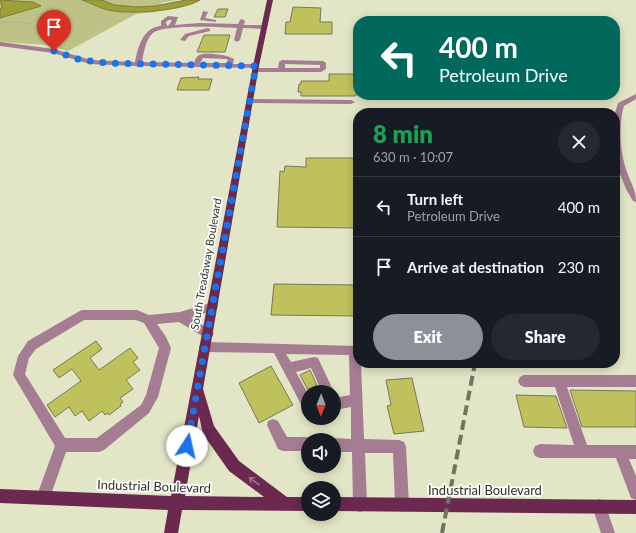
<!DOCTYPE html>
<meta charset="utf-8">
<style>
body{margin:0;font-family:Lato,sans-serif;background:#242831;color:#f1f3f6;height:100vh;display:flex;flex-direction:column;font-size:15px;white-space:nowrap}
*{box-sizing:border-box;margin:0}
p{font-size:13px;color:#9ea1a6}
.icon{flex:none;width:22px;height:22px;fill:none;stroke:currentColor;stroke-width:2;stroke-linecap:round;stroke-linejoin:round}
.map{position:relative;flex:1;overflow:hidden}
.sheet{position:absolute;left:353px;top:108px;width:267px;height:260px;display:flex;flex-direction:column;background:#171b24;border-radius:16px;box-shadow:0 2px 10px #0003}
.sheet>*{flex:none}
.top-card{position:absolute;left:353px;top:16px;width:267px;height:84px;border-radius:16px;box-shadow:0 2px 10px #0003;background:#00695c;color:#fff;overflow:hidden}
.needle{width:26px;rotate:181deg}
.buttons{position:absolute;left:301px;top:385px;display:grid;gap:8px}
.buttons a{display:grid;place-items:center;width:40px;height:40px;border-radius:50%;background:#171b24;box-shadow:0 2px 10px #0003;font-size:20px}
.pin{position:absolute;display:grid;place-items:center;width:34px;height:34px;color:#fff;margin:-41px -17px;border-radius:50% 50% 50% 0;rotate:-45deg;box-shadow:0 0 4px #0007}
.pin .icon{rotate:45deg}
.me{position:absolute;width:44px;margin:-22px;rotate:10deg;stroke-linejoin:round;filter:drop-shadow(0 0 3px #0008)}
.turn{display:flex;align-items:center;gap:14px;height:84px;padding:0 20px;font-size:18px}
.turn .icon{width:52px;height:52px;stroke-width:2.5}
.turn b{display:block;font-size:28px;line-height:34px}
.round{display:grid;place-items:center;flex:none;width:42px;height:42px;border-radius:21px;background:#242831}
.summary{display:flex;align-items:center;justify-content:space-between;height:68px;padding:0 20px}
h1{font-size:24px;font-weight:800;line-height:30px;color:#1e9e55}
.cta{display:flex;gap:8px;margin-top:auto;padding:8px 20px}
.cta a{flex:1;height:46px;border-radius:24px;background:#8c9099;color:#fff;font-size:16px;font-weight:800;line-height:46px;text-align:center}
.cta a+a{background:#242831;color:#f1f3f6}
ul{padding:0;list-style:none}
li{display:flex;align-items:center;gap:12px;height:60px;padding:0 20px;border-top:1px solid #363941}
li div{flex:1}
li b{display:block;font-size:15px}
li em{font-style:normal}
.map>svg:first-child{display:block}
.green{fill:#bec287}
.water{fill:#9d9f38;stroke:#7c7e32}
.building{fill:#bec15c;stroke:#76785c}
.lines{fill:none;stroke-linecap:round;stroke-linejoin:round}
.path{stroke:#aaad94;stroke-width:1;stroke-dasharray:2 1;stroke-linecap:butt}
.minor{fill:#a57d92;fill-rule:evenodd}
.major{fill:#6b2950;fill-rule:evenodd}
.rail{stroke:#717360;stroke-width:4;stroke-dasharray:10 5;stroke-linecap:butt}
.oneway{stroke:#9f748d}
.route{stroke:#1a73e8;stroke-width:7;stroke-dasharray:0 12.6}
.labels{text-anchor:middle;stroke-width:3.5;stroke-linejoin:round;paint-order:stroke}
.street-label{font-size:11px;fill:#2f3024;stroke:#fff}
.near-street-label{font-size:13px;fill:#2f3024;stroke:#fff}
</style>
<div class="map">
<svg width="636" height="533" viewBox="0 0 636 533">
<rect width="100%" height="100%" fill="#e2e5c6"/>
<!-- green -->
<path class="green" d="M 0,0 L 177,0 L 161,3 L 157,12 L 136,14 L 68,51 L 47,45 L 0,42 Z"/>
<!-- water -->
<path class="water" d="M 0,0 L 33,2 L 41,6 L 0,18 L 0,9 L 2,7 Z
M 82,0 L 102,0 L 114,5 L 136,7 L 155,6 L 186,0 L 200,0 C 182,11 129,15 108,10 C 99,8 91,3 82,0 Z"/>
<!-- building -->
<path class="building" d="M 293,7 L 321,8 L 320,22 L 332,22 L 332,34 L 285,34 L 286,22 L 290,22 Z
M 218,9 L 228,9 L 225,17 L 214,17 Z
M 204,35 L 230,35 L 225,52 L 197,52 Z
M 329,74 L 358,74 L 357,95 L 355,95 L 355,96 L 301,96 L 301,92 L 298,92 L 299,84 L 301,84 L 301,81 L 329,81 Z
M 199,77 L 198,79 L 212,79 L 209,90 L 177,90 L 181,78 Z
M 306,158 L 358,158 L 358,228 L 277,227 L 280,171 L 284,172 L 285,166 L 306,167 Z
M 274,284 L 358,285 L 358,316 L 271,315 Z
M 96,341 L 102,349 L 90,358 L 99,370 L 130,348 L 138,358 L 133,362 L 140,370 L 126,380 L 133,389 L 120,398 L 123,402 L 120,404 L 121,406 L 109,415 L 108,413 L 105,415 L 102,411 L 89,421 L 82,411 L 75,416 L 69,407 L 55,417 L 47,405 L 81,381 L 72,369 L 59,378 L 53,370 Z
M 271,366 L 293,405 L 259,423 L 239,383 Z
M 310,370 L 320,392 L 309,392 L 300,375 Z
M 412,378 L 424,431 L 394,434 L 387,406 L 391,405 L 386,380 Z
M 570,390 L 636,391 L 636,427 L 582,427 Z
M 516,395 L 556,396 L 567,428 L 524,427 Z"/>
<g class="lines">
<!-- path -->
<path class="path" d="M 0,23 L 18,22 L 32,24"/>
<!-- minor -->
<path class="minor" d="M 203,11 L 208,12 L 205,18 L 216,20 L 216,22 L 200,20 Z
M 168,16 L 178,17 L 175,25 L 199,23 L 238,24 L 240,20 L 242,19 L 245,21 L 244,25 L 264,25 L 267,27 L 264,29 L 243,28 L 240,40 L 237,42 L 234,40 L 237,28 C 221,27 164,24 153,33 C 145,40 144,52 142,62 L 194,63 C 195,60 196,57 199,55 C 206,52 229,55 234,59 L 233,64 L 256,64 L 259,66 L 256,68 L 141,66 L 138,67 L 135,66 L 90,64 L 53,53 L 0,46 L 0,42 L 54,49 L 91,60 L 135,62 C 138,47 143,27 161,26 L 161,21 ZM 169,20 L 172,20 L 169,25 L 167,26 L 166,22 ZM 203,58 L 226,59 L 228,60 L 226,63 L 200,63 Z
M 208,28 L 210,29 L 210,31 L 189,36 L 185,41 L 180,40 L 185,34 Z
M 282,60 L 323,61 L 326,63 L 326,69 L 321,72 L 255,72 L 252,70 L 255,68 L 278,68 L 279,62 ZM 285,64 L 320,65 L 320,68 L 285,68 Z
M 636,94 L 636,99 L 624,106 C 618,125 620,153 627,172 C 631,184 636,189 636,202 L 633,201 L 626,189 L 616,164 L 615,113 L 618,103 Z
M 247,99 L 351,100 L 355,102 L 351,104 L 250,103 L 246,101 Z
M 213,302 L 217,303 L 218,306 L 217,309 L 191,318 L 212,331 L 214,334 L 212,337 L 208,339 L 204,337 L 179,322 L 157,324 L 166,337 L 171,348 L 158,397 L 149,413 L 104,450 L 99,452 L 66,452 L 48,503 L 43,505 L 38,503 L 36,498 L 55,446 L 13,375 L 18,356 L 28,341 L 78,312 L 82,310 L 137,310 L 149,315 L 180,312 ZM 84,320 L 136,320 L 144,323 L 159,348 L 146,395 L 141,405 L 97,438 L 65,438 L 25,374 L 29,358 L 36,349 Z
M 205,342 L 358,346 L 358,363 L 361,363 L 364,439 L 399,440 L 404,442 L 406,447 L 409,505 L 407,510 L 402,512 L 397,510 L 395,505 L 393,453 L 365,453 L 367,505 L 365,510 L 360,512 L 355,510 L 353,505 L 352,452 L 334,452 L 334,440 L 330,440 L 334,438 L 351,439 L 351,407 L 334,410 L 334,398 L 350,395 L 349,355 L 286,354 L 291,362 L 314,357 L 318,358 L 334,392 L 322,392 L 311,368 L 296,372 L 308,394 L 308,412 L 304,410 L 274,353 L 205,352 L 201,351 L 199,347 L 201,343 Z
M 524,375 L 636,375 L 636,387 L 567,387 L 587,445 L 636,445 L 636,459 L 629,459 L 636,476 L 636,500 L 631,498 L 616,458 L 540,458 L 535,456 L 533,451 L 535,446 L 540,444 L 574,445 L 555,387 L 524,387 L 520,385 L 518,381 L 520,377 Z
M 273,419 L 278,421 L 287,437 L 308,437 L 313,439 L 308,440 L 308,451 L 283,451 L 278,449 L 267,425 L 268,421 Z
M 599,499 L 604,501 L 615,533 L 601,533 L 592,506 L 594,501 Z"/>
<!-- major -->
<path class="major" d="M 267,0 L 273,0 L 259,66 L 203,389 L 214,426 L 239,461 L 287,497 L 308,497 L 308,511 L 182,510 L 178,533 L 164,533 L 168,510 L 0,503 L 0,489 L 171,496 L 253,66 ZM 199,416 L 203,434 L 229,471 L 264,497 L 185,496 Z
M 334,497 L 636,500 L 636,514 L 334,511 Z"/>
<!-- rail -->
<path class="rail" d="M 442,533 L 475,363"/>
</g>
<!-- one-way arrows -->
<defs><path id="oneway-shaft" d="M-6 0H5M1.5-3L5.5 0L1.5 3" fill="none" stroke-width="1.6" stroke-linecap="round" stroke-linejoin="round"/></defs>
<use class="oneway" href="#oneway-shaft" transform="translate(254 481) rotate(-144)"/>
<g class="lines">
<!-- route -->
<path class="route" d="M 54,51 L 81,60 L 107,63 L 256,66 L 187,446"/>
</g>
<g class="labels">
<!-- street labels -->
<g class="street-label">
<text transform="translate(206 264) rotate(-80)" y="4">South Treadaway Boulevard</text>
</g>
<!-- near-street labels -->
<g class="near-street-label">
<text transform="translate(154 486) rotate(2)" y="5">Industrial Boulevard</text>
<text x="485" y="495">Industrial Boulevard</text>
</g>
</g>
</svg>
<div class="buttons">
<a><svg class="needle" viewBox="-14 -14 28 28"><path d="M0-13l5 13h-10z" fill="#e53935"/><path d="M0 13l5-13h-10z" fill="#9ea1a6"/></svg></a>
<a><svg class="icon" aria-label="sound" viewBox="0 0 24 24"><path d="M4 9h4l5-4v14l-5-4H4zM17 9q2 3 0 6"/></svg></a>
<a><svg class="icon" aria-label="layers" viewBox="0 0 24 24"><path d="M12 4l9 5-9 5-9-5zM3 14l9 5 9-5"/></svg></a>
</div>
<div class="pin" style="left:54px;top:51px;background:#d93025"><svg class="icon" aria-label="arrive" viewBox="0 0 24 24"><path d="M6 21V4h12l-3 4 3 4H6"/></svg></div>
<svg class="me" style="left:187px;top:446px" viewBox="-20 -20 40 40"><circle r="19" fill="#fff"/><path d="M0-13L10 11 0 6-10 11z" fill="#1a73e8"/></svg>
<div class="top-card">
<div class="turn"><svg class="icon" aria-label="left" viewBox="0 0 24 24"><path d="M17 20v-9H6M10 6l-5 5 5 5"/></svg><div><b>400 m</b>Petroleum Drive</div></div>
</div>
<section class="sheet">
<div class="summary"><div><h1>8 min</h1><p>630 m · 10:07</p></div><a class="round"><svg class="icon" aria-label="close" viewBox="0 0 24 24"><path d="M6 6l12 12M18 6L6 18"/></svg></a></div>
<ul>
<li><svg class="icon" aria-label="left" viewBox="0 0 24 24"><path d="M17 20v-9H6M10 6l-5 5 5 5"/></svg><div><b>Turn left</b><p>Petroleum Drive</p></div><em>400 m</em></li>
<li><svg class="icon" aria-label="arrive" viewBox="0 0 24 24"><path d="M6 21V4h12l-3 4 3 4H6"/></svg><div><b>Arrive at destination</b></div><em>230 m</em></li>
</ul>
<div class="cta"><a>Exit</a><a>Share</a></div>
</section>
</div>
